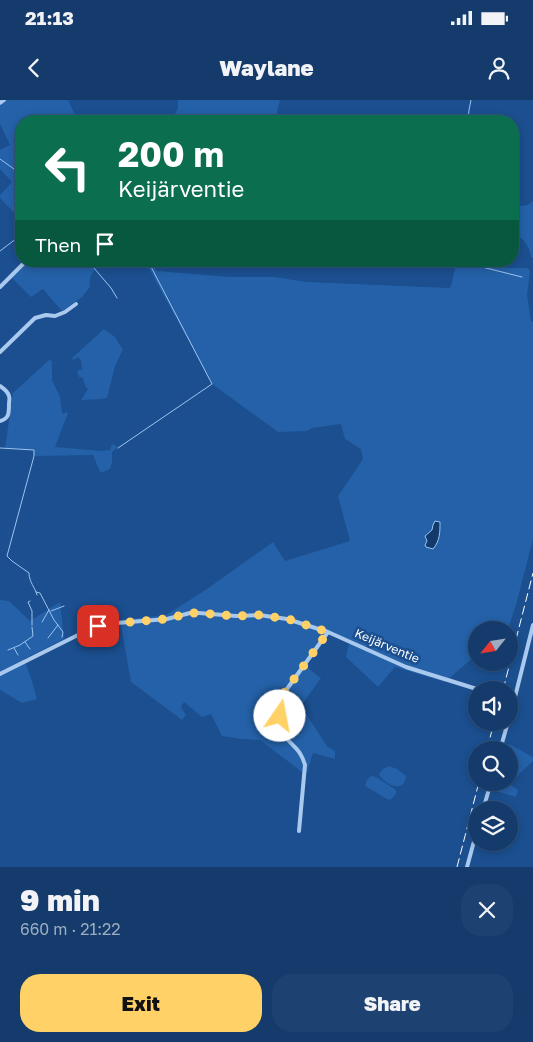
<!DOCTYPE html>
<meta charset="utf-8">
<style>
body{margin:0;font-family:"Golos Text",sans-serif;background:#1d4271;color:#f1f3f6;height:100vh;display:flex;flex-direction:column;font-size:19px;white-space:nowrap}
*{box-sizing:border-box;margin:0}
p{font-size:16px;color:#9dadc1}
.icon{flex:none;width:28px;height:28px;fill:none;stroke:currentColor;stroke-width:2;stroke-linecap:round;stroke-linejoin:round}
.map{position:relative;height:767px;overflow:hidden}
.side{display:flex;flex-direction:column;background:#143b6b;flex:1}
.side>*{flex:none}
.banner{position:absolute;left:15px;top:15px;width:504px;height:152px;border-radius:20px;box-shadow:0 2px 8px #0003,0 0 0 1px #33557e;background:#0b6e4f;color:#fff;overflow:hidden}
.needle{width:32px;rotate:240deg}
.fabs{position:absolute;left:468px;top:521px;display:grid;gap:10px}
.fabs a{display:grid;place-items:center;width:50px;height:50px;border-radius:50%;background:#143b6b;box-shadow:0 2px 8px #0003,0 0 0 1px #33557e;font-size:25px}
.pin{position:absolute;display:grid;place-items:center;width:42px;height:42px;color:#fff;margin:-21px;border-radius:10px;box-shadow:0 2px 8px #0006}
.me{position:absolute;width:55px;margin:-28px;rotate:12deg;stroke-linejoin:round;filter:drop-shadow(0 0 4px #0008)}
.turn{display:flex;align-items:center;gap:18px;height:105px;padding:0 20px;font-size:22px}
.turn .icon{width:65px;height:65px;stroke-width:2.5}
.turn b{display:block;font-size:35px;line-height:42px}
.then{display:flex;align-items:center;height:48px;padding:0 20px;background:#0003;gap:10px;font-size:19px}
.round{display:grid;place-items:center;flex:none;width:52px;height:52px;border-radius:20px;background:#1d4271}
.overview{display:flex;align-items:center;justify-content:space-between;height:85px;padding:0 20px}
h1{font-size:30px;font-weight:800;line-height:38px}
.cta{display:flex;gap:10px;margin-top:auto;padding:10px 20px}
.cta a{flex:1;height:58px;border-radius:20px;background:#ffd166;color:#111;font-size:20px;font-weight:800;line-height:58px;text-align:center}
.cta a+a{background:#1d4271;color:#f1f3f6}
.status{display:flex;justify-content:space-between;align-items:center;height:35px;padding:0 25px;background:#143b6b;direction:ltr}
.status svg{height:14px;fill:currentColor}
header{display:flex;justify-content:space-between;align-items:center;height:65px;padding:0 20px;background:#143b6b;font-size:22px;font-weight:800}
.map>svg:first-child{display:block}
.green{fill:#2461a8}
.water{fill:#123a6d;stroke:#9cc4f0}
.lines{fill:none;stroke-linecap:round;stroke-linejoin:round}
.stream{stroke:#9cc4f0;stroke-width:1}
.minor{stroke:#a9c9ee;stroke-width:4}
.rail{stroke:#fff;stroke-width:1;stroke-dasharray:9 4;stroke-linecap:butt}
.route{stroke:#ffd166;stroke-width:9;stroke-dasharray:0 16.2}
.labels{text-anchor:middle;stroke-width:5;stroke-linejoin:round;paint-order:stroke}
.street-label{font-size:12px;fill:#fff;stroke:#1b4f8f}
</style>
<div class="status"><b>21:13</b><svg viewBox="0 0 49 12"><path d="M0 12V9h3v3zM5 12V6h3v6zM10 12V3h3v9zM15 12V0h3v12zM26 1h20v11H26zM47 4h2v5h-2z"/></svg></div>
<header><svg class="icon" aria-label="back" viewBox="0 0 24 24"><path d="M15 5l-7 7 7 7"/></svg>Waylane<svg class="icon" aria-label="person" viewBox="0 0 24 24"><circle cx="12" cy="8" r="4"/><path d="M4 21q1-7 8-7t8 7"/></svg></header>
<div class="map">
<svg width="533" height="767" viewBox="0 0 533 767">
<rect width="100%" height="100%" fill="#1b4f8f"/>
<!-- green -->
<path class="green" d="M 6,0 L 68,0 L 78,21 L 21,21 L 21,120 L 0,98 L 0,95 L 12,82 L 0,69 L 0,50 L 10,45 L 0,24 L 0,5 Z
M 178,0 L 280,0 L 275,21 L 175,21 L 173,18 L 178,8 Z
M 533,101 L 533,158 L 531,157 C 529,146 524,137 513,134 L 512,107 L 528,105 Z
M 29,161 L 55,161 L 62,168 L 70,161 L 88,161 L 95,170 C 90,175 89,180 90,187 L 82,197 L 64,210 L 61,210 L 43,189 L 31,197 L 12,178 Z
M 145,161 L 151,161 L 157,171 L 230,177 L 275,177 L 306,182 L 449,188 L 451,186 L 457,161 L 471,161 L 509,168 L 528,168 L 530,171 L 527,195 L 531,221 L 533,222 L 533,439 L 516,505 L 508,529 L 507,530 L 476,530 L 476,555 L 445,582 L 395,567 L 378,587 L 346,557 L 350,540 L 328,530 L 303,564 L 321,578 L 301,606 L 327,646 L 335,651 L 335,659 L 313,653 L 307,673 L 302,672 L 260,640 L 241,639 L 222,636 L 211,614 L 202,617 L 184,602 L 181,607 L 186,615 L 182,620 L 131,582 L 120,520 L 166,515 L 204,491 L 273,442 L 285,461 L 350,441 L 338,396 L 363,359 L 361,349 L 345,339 L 341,324 L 312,328 L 307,331 L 278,332 L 212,284 Z
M 104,229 L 115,237 L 123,250 L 122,251 L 115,266 L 107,298 C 100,300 91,299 83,300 L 81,300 L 88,289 L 85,286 L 83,278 L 79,277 L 77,272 L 78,270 L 82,270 L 81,260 L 78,257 L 74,260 L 72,258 Z
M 50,259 L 52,262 L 52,280 L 60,297 L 62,313 L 64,314 L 66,312 L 68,313 L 55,347 L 102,351 L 110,350 L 112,344 L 118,347 L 112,352 L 112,362 L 110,369 L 103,372 L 100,372 L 93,355 L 34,356 L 33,350 L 5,348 L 13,293 Z
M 0,500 L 9,501 L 30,521 L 60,502 L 64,539 L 24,559 L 31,578 L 37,599 L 22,603 L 0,590 Z
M 509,644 L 533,657 L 533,661 L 509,684 L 518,690 L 516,697 L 493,690 L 496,683 L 509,682 L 509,650 L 507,650 Z
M 389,666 L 397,669 L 406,676 C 404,695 384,684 379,674 L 383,669 Z
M 371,676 L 376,677 L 396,690 L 396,694 L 391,699 L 389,700 L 368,688 L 365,685 L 367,680 Z"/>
<!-- water -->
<path class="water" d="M 435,421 L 440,422 C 440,432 440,441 433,449 L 426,447 L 425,445 L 427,441 L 425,436 L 432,430 L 433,425 Z"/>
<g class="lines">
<!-- stream -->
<path class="stream" d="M 468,21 L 469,10 L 471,0
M 0,59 L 14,69 L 21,78
M 0,151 L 21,135
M 88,161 L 111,188 L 117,198
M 462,161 L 462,162 L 522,177
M 0,348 L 34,350 L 34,356 L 7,456 L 12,461 L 29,473 C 29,482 35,487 37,495
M 118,348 L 212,284 L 148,161
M 36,492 L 40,493 L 54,520 L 63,532 L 62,537
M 30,501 L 28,502 L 32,511 L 32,525
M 51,511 L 64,506
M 42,522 L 49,510
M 48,538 L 58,525
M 25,542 L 30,549
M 14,548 L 18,555
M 8,550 L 20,545 L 33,536 L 32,527"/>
<!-- minor -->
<path class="minor" d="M 0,3 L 4,0
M 0,187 L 26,161
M 0,252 L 35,218 L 46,215 L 55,216 L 65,212 L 76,204
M 0,286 C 3,288 8,292 9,296 C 10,298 9,302 9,304 C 9,313 9,319 0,321
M 0,574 L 86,531 L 98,526 L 117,523 L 167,519 L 190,513 L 199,513 L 236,516 L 259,515 L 287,519 L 328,532 L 406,567 L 480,590
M 509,600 L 514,601 L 533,525
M 509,621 L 514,601
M 500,650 L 508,622
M 483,710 L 491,682
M 299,731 L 305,665 C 301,651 296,649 287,639 C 281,631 278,610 279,600 L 328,532
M 467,767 L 476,734"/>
<!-- rail -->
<path class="rail" d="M 503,590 L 533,473
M 487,650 L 494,622
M 457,767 L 479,682"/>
</g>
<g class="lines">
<!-- route -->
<path class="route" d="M 98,526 L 117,523 L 167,519 L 190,513 L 199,513 L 236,516 L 259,515 L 288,519 L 328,532 L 279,600 L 280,616"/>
</g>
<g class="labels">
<!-- street labels -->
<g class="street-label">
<text transform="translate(387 546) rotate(23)" y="4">Keijärventie</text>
</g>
</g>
</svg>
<div class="fabs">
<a><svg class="needle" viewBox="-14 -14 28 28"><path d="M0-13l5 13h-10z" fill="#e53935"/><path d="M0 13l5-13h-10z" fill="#9dadc1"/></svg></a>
<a><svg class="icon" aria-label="sound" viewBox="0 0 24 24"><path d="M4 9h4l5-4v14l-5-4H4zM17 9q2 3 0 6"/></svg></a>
<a><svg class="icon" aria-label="search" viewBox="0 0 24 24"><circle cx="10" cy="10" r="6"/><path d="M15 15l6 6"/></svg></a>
<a><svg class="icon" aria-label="layers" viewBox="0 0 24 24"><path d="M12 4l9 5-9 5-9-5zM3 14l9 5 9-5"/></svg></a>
</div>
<div class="pin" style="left:98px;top:526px;background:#d93025"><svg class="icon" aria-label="arrive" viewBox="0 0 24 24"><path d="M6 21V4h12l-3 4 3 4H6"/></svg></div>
<svg class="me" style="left:280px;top:616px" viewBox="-20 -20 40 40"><circle r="19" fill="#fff"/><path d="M0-13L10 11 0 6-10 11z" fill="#ffd166"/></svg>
<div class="banner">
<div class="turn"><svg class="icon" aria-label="left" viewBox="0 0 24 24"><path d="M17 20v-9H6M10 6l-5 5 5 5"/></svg><div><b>200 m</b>Keijärventie</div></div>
<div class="then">Then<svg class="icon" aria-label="arrive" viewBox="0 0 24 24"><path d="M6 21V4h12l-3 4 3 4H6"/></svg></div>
</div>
</div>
<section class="side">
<div class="overview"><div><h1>9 min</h1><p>660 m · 21:22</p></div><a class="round"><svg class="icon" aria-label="close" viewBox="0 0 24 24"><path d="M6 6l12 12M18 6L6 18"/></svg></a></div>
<div class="cta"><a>Exit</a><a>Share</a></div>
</section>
